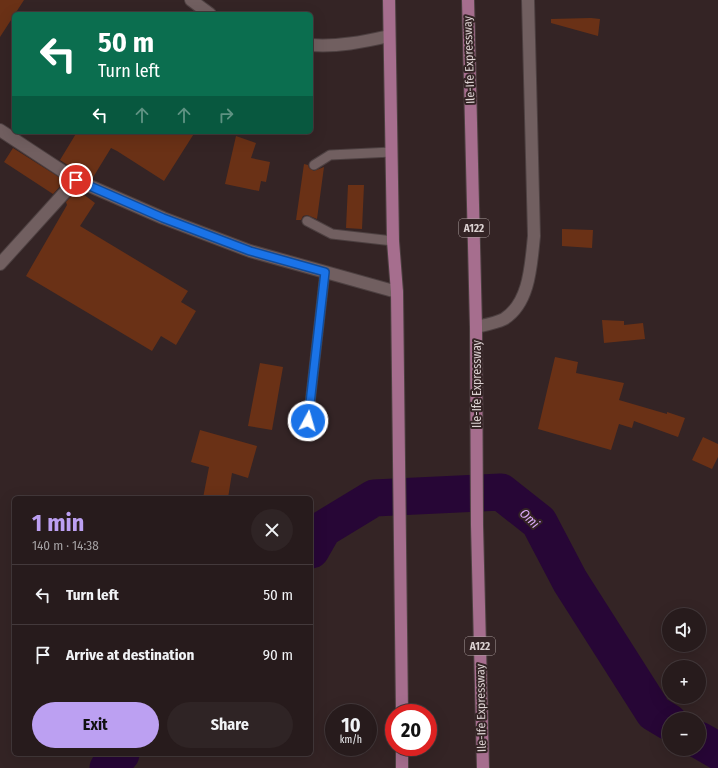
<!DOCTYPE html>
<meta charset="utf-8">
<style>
body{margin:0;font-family:"Fira Sans Condensed",sans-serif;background:#2f2425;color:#f1f3f6;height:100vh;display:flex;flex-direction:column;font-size:15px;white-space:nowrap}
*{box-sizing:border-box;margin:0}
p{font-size:13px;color:#a4a1a3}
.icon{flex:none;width:22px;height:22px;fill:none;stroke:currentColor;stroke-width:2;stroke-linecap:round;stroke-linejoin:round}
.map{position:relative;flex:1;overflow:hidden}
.panel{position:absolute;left:12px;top:496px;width:301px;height:260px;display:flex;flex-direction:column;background:#271b1c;border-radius:6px;box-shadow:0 4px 16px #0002,0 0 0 1px #43393b}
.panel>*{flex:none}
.top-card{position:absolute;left:12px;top:12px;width:301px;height:122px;border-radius:6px;box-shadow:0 4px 16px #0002,0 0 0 1px #43393b;background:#0b6e4f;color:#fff;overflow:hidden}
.controls{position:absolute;left:662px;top:608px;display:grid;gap:8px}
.controls a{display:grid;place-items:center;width:44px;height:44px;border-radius:50%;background:#271b1c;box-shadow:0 4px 16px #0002,0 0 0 1px #43393b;font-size:20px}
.speed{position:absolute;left:325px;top:704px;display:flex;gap:8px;font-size:20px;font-weight:700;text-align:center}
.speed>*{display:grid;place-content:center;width:52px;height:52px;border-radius:50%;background:#271b1c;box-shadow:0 4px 16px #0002,0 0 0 1px #43393b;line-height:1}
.speed small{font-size:10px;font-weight:400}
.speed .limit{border:6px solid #d22;background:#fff;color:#111}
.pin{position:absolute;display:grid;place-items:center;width:34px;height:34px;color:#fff;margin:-17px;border:2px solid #fff;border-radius:50%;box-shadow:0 1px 4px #0007}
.me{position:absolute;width:44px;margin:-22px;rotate:6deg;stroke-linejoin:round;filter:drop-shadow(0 0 3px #0008)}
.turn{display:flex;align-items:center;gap:14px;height:84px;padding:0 20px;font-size:18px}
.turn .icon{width:52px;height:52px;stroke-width:2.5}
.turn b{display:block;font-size:28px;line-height:34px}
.lanes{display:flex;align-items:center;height:38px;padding:0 20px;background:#0003;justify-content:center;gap:20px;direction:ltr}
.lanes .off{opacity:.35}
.round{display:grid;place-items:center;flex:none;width:42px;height:42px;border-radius:21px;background:#2f2425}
.head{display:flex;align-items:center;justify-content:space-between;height:68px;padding:0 20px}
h1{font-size:24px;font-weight:700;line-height:30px;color:#bca0f2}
.button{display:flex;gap:8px;margin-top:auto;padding:8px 20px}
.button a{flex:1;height:46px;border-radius:24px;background:#bca0f2;color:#111;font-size:16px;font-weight:700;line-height:46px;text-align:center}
.button a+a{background:#2f2425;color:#f1f3f6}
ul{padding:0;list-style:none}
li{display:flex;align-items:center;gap:12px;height:60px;padding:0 20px;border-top:1px solid #43393b}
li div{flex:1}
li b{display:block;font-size:15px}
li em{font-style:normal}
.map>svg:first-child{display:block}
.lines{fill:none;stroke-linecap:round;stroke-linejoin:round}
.river{stroke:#270636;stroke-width:37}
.building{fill:#6a3116}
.service-casing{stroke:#4d4041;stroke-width:11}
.minor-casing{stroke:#4d4041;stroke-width:14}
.trunk-casing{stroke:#4d4041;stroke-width:14}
.service{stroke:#715f60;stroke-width:9}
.minor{stroke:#715f60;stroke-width:12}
.trunk{stroke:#a66e8e;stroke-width:12}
.route-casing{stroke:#114b97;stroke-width:10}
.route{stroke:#1a73e8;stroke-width:7}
.labels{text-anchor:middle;stroke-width:4;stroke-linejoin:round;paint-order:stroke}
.shield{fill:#342425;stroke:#aa9e9e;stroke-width:1}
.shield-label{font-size:11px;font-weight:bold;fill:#dcd2d2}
.street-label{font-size:12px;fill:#dcd2d2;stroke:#342425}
.water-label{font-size:13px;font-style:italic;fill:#ddabfa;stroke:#342425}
</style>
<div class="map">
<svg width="718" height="768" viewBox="0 0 718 768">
<rect width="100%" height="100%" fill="#342425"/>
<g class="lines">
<!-- river -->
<path class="river" d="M 311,550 L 323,529 L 374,498 L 501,492 L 539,522 L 570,581 L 654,713 L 669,722
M 699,740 L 718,751
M 108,768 L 121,754"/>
</g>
<!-- building -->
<path class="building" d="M 0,0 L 24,0 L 0,37 Z
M 591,18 L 600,19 L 598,36 L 551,23 L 551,19 Z
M 77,132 L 195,132 L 164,181 L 117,151 L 111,148 L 92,179 L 80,173 L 60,160 Z
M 236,136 L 256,143 L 251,158 L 270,162 L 266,182 L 261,181 L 259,191 L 225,184 Z
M 13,148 L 65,181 L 53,194 L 4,162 Z
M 304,164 L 308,165 L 309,168 L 314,171 L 324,167 L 317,219 L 307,215 L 303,216 L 301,220 L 296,220 Z
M 348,185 L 364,185 L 362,229 L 346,228 Z
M 78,189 L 85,192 L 83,194 L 95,203 L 80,226 L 188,291 L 181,302 L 196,311 L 176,345 L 161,336 L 152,351 L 26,276 L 67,205 L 66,202 Z
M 562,229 L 593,230 L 592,248 L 562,246 Z
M 602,320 L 624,321 L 624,325 L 643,323 L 645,339 L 604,343 Z
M 555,357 L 578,362 L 576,373 L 624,383 L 619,400 L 667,414 L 667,412 L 685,418 L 678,437 L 634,421 L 632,428 L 619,424 L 611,450 L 538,429 Z
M 260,363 L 283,367 L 272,430 L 248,426 Z
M 200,430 L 257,446 L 248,478 L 232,473 L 228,498 L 203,498 L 209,467 L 191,462 Z
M 703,437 L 718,444 L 718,457 L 712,469 L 692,460 Z"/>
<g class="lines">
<!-- service casing -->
<g class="service-casing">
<path id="service" d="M 314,165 L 330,155 L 392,152
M 307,221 L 332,234 L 393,241
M 308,421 L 325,272"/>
</g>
<!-- minor casing -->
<g class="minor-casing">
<path id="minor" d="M 191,0 L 210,14
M 311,45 C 337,47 363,42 389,36
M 0,130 L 76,180 L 163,218 L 250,251 L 397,292
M 0,264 L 76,180
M 476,327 C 485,325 496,323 504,319 C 530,303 531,264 534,236 L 528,0"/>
</g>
<!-- trunk casing -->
<g class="trunk-casing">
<path id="trunk" d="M 389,0 L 393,241 L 397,292 L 402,713
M 468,0 L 476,327 L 477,525 L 483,768
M 402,747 L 402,768"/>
</g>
<!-- service -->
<use href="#service" class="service"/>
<!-- minor -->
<use href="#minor" class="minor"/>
<!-- trunk -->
<use href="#trunk" class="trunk"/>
</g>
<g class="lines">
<!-- route casing -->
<g class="route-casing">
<path id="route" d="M 76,180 L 163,218 L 250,251 L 325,272 L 308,421"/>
</g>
<!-- route -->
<use href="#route" class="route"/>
</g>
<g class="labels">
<!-- shield labels -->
<g class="shield">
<rect x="459" y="219" width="30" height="18" rx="3"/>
<rect x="465" y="637" width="30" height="18" rx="3"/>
</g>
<g class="shield-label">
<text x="474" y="232">A122</text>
<text x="480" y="650">A122</text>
</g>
<!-- street labels -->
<g class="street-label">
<text transform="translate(469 60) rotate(-92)" y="4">Ile-Ife Expressway</text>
<text transform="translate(477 384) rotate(-90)" y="4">Ile-Ife Expressway</text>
<text transform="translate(481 708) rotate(-91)" y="4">Ile-Ife Expressway</text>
</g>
<!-- water labels -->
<g class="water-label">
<text transform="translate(530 518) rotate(44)" y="5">Omi</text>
</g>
</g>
</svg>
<div class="controls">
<a><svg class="icon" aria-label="sound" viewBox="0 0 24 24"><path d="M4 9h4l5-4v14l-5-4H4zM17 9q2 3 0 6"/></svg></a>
<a>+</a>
<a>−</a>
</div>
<div class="speed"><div>10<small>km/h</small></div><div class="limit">20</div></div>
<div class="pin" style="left:76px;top:180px;background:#d93025"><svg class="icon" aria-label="arrive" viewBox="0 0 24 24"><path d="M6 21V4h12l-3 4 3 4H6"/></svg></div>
<svg class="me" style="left:308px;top:421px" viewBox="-20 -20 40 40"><circle r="17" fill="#1a73e8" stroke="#fff" stroke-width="3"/><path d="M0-11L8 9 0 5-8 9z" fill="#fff"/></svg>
<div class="top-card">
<div class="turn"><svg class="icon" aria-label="left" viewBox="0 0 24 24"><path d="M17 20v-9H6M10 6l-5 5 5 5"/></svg><div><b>50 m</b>Turn left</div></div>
<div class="lanes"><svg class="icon" aria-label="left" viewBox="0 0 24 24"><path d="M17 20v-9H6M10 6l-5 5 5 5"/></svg><svg class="icon off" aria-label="ahead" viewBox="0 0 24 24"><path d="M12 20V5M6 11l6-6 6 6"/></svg><svg class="icon off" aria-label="ahead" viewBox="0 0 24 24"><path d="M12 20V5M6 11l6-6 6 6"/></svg><svg class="icon off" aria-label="right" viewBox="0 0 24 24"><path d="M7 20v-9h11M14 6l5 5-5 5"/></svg></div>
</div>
<section class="panel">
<div class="head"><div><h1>1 min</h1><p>140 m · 14:38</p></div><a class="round"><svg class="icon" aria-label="close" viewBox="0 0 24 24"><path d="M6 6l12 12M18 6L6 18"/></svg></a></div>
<ul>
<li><svg class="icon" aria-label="left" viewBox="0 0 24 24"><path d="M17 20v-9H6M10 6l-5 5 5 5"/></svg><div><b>Turn left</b></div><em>50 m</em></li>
<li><svg class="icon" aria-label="arrive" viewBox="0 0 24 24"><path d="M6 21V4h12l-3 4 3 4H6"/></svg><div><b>Arrive at destination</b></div><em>90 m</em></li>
</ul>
<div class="button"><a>Exit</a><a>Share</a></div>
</section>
</div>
